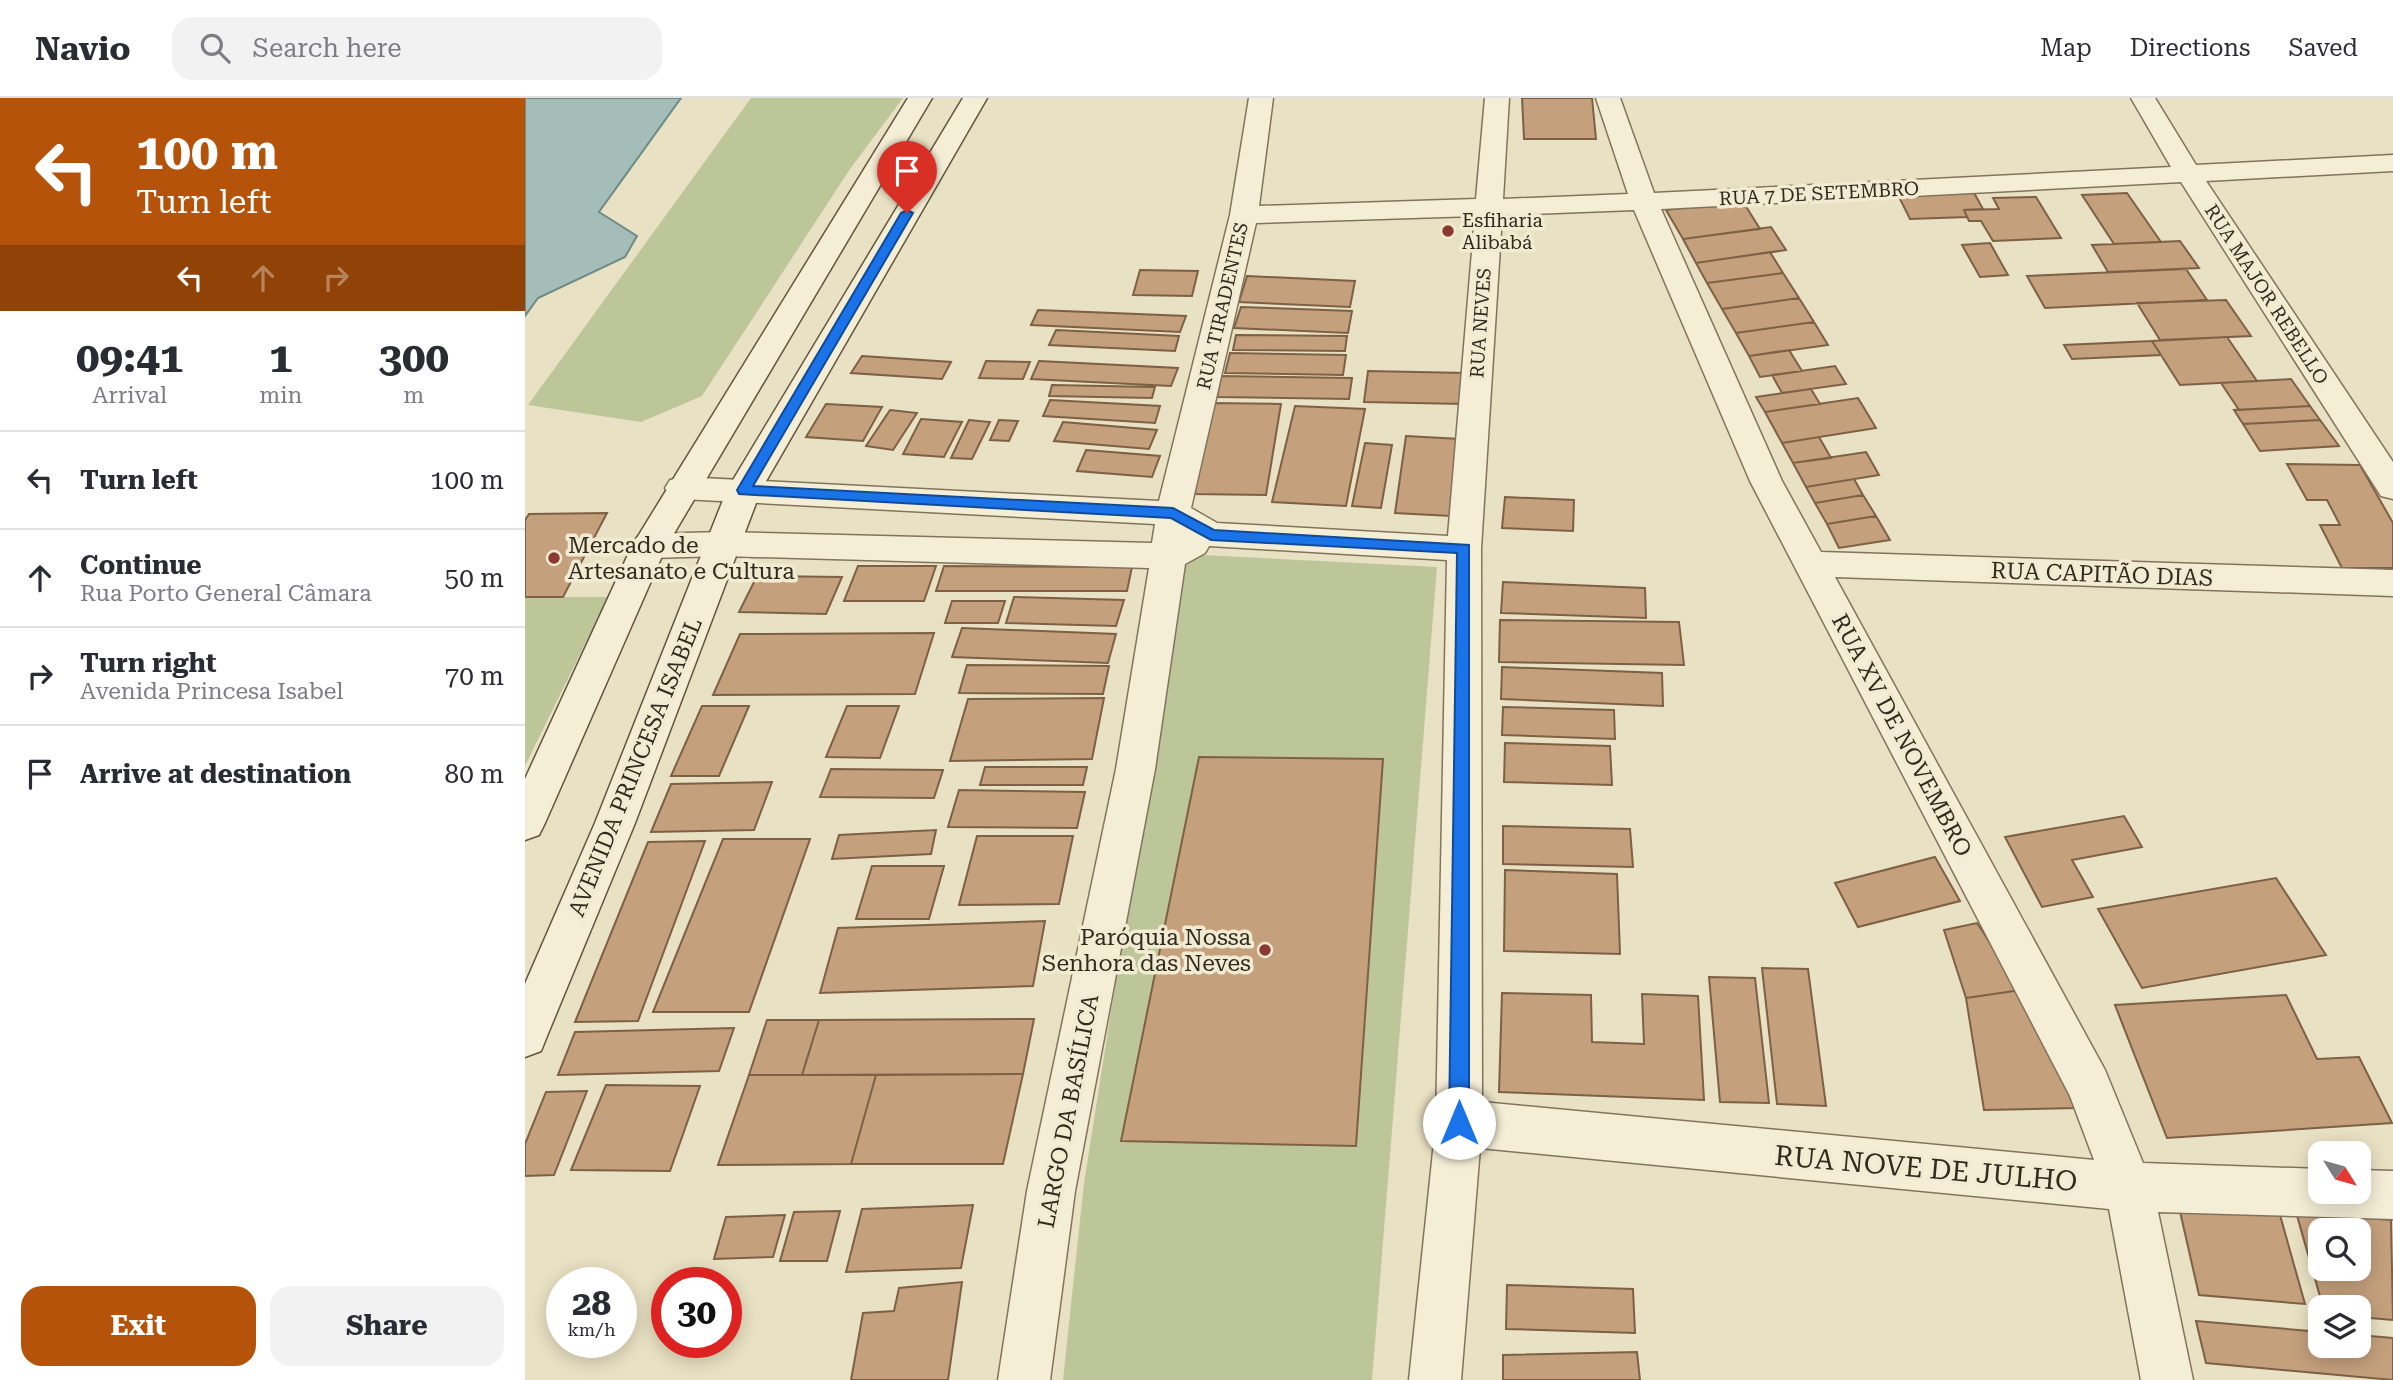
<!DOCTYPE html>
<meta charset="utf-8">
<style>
body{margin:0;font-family:"Roboto Serif",serif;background:#f2f2f3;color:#2b2b33;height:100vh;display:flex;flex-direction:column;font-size:26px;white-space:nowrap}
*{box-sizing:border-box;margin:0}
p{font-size:23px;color:#7c7c81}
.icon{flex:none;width:38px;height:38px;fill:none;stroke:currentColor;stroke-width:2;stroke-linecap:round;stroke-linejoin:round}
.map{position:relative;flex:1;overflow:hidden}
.panel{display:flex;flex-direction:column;background:#fff;width:525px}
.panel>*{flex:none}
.hud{background:#b45309;color:#fff;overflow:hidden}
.needle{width:46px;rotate:127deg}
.fabs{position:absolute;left:1783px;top:1043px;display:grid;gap:14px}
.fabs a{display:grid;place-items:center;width:63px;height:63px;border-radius:14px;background:#fff;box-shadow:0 4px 18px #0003;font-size:35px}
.speed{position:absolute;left:21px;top:1169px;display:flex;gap:14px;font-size:35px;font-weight:700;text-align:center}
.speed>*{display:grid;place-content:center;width:91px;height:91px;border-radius:50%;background:#fff;box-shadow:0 4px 18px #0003;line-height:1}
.speed small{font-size:18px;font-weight:400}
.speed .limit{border:10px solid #d22;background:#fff;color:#111}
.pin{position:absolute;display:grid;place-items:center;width:60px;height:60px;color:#fff;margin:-72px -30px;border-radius:50% 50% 50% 0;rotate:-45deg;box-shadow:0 0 7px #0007}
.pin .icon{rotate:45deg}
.me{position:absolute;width:77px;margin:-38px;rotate:0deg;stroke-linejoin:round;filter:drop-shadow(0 0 5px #0008)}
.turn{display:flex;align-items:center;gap:24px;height:147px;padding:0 21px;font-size:32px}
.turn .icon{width:91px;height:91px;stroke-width:2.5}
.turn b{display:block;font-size:49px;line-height:60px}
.lanes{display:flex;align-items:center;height:66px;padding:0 21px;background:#0003;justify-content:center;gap:35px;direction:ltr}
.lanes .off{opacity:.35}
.eta{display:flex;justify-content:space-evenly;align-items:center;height:119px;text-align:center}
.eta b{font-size:42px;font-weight:700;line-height:49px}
.button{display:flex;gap:14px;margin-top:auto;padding:14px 21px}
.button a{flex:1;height:80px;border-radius:21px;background:#b45309;color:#fff;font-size:28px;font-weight:700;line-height:80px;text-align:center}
.button a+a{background:#f2f2f3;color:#2b2b33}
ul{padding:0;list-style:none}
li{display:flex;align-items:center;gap:21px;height:98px;padding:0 21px;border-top:2px solid #e1e1e2}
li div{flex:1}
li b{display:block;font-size:26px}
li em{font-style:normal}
header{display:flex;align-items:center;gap:42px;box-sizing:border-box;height:98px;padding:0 35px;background:#fff;border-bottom:2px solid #e1e1e2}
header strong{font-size:33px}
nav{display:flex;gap:38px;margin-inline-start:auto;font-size:24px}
.search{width:490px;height:63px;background:#f2f2f3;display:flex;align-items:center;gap:18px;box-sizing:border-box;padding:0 24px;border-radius:21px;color:#7c7c81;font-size:26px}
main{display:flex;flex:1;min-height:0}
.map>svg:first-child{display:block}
.green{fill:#bdc699}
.water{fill:#a5bdb8;stroke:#6d8a85;stroke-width:2}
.building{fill:#c4a07d;stroke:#7e6044;stroke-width:2;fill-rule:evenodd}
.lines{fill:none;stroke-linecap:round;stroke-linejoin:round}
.minor-casing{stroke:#82735c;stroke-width:3}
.secondary-casing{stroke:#63543f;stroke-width:3}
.minor{fill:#f5eed6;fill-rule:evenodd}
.secondary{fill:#f5eed6;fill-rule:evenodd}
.route{fill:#1a73e8;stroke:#114b97;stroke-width:2}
.poi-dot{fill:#8b3932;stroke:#f1ebd2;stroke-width:2.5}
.labels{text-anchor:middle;stroke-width:7;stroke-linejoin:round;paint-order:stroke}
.far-street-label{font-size:19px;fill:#332a1e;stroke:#f1ebd2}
.far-poi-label{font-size:19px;fill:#332a1e;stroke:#f1ebd2;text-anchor:start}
.poi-label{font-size:23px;fill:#332a1e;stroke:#f1ebd2;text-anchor:start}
.street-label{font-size:23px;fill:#332a1e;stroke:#f1ebd2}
.near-street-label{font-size:28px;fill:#332a1e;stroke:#f1ebd2}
</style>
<header>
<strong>Navio</strong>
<div class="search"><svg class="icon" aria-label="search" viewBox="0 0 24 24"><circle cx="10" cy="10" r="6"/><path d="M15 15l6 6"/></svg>Search here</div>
<nav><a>Map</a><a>Directions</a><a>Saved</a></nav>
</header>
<main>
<section class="panel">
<div class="hud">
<div class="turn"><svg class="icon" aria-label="left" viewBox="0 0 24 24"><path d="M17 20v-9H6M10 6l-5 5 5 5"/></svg><div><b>100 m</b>Turn left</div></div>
<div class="lanes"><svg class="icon" aria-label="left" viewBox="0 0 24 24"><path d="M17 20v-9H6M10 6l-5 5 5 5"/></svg><svg class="icon off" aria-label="ahead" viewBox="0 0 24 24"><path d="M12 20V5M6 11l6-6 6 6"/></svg><svg class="icon off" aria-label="right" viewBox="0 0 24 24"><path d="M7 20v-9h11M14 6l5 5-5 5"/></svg></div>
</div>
<div class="eta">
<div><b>09:41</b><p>Arrival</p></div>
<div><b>1</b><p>min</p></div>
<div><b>300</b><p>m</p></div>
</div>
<ul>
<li><svg class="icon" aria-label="left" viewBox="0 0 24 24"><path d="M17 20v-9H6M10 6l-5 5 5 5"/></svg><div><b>Turn left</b></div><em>100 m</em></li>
<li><svg class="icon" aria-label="ahead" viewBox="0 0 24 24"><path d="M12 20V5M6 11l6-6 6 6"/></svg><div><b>Continue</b><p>Rua Porto General Câmara</p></div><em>50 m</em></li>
<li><svg class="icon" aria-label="right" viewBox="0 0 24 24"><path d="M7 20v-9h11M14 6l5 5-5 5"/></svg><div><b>Turn right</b><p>Avenida Princesa Isabel</p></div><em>70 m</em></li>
<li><svg class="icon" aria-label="arrive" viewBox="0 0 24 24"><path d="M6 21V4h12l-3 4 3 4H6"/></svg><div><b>Arrive at destination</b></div><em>80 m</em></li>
</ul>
<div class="button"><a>Exit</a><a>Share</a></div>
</section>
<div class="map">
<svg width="1868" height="1282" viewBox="0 0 1868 1282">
<rect width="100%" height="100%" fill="#e9e1c3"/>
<!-- green -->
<path class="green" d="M 226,0 L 378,0 L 325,71 L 177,298 L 116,324 L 3,307 Z
M 658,456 L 912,469 L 847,1282 L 538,1282 L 559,1085 Z
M 0,499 L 83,499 L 0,668 Z"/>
<!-- water -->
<path class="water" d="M 0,0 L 156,0 L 74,114 L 112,138 L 100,159 L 13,200 L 0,218 Z"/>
<!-- building -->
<path class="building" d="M 997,0 L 1067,0 L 1071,41 L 999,41 Z
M 1448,93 L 1458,111 L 1439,112 L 1442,119 L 1385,121 L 1373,97 Z
M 1602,95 L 1636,144 L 1589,146 L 1557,97 Z
M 1511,99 L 1536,140 L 1468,143 L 1456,123 L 1444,123 L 1439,112 L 1474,111 L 1468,100 Z
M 1217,102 L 1235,131 L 1158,141 L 1141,112 Z
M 1246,129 L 1261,152 L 1171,165 L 1158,141 Z
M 1655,143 L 1674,170 L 1583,174 L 1567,147 Z
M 1465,145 L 1483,177 L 1455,179 L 1437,147 Z
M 1245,154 L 1258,175 L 1182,185 L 1171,165 Z
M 1661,171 L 1682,202 L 1520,210 L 1502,178 Z
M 615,172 L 673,173 L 667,198 L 608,197 Z
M 1258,175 L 1274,200 L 1197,211 L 1182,185 Z
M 722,178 L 830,183 L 825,209 L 714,204 Z
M 1274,200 L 1289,224 L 1211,235 L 1197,211 Z
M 1701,202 L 1726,238 L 1635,242 L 1612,205 Z
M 716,209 L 827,213 L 823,235 L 709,230 Z
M 513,212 L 661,218 L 655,234 L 506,227 Z
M 1289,224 L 1303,247 L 1224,258 L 1211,235 Z
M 531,232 L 654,238 L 650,253 L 524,247 Z
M 711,237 L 822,238 L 820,253 L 708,252 Z
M 1702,239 L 1732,283 L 1655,287 L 1627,243 Z
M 1627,243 L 1636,257 L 1547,261 L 1539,247 Z
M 1264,252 L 1277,273 L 1235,279 L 1224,258 Z
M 705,255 L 821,257 L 818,277 L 700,275 Z
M 337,258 L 426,264 L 417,281 L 326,275 Z
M 461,263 L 505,264 L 498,281 L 454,280 Z
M 514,263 L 653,270 L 646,288 L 506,281 Z
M 1310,268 L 1321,286 L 1257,295 L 1247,277 Z
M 843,273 L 941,275 L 940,306 L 839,304 Z
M 696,278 L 827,280 L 824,301 L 692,299 Z
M 1766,281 L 1785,308 L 1714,312 L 1696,285 Z
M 527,287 L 630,289 L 627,300 L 524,298 Z
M 1286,291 L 1295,306 L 1240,314 L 1231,299 Z
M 1333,300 L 1351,330 L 1257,345 L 1240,314 Z
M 525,302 L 635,308 L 630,325 L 518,318 Z
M 686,305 L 756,306 L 741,397 L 666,396 Z
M 301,306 L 357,309 L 338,343 L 281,339 Z
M 770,308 L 840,311 L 821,408 L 747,404 Z
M 1785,308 L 1795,322 L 1718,326 L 1709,312 Z
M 365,312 L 392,315 L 368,352 L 341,348 Z
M 396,321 L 437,324 L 419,359 L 378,356 Z
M 444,322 L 465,324 L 447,361 L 426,360 Z
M 474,322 L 493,323 L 484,343 L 465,342 Z
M 1795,322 L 1814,348 L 1735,353 L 1718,326 Z
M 538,324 L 632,332 L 624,351 L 529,343 Z
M 881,338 L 935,341 L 926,418 L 870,415 Z
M 1294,339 L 1306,360 L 1268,365 L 1257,345 Z
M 840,345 L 867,347 L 856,410 L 827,408 Z
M 561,352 L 635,358 L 627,379 L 552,373 Z
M 1341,354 L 1354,377 L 1281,389 L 1268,365 Z
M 1762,366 L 1835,367 L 1868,425 L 1868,470 L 1817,470 L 1795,427 L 1815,427 L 1802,402 L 1782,402 Z
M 1329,381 L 1338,397 L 1290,405 L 1281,389 Z
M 1338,397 L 1351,418 L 1302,426 L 1290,405 Z
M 980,399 L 1049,402 L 1048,433 L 977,430 Z
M 82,415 L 38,499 L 0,499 L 0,422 L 4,416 Z
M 1351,418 L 1365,442 L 1314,450 L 1302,426 Z
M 333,468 L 411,468 L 399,503 L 319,503 Z
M 419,468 L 607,469 L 602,493 L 411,493 Z
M 232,478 L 317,479 L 301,516 L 214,514 Z
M 978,484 L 1120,490 L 1121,520 L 976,515 Z
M 489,499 L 599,502 L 591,528 L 481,525 Z
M 427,503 L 480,503 L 473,525 L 420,525 Z
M 975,522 L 1154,524 L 1159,567 L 974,564 Z
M 437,530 L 591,536 L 583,565 L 427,559 Z
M 409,535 L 390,596 L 188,597 L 215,536 Z
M 442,567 L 584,568 L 578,596 L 434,595 Z
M 977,569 L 1137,575 L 1138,608 L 976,601 Z
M 579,600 L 567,661 L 425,663 L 443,601 Z
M 177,608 L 224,608 L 194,678 L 146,678 Z
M 322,608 L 374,608 L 355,660 L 301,659 Z
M 978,609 L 1089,612 L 1090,641 L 977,637 Z
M 980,645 L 1085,648 L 1087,687 L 979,684 Z
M 674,659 L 858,661 L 831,1048 L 596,1043 Z
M 460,669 L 562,669 L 558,687 L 455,687 Z
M 306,671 L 418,672 L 409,700 L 295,699 Z
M 247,684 L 229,732 L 126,734 L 146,686 Z
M 434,692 L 560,694 L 552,730 L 423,729 Z
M 1599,718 L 1617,749 L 1547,762 L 1568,799 L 1517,809 L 1480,739 Z
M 978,728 L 1105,731 L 1108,769 L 978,766 Z
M 411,732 L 406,756 L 307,761 L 314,737 Z
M 452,738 L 548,738 L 534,806 L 434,807 Z
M 198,741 L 285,741 L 224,914 L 128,914 Z
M 180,743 L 113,923 L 50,924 L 123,744 Z
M 1410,759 L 1435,803 L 1333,829 L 1310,785 Z
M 347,768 L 419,768 L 404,821 L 331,821 Z
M 980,772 L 1092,776 L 1095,856 L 979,853 Z
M 1751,780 L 1801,857 L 1617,890 L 1573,811 Z
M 520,823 L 508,888 L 295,895 L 313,830 Z
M 1452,825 L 1496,892 L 1441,900 L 1419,832 Z
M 1237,870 L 1283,871 L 1301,1008 L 1252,1006 Z
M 1184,879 L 1230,880 L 1244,1005 L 1195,1004 Z
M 1496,892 L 1550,1010 L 1459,1012 L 1441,900 Z
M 977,895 L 1066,897 L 1067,944 L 1119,946 L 1117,896 L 1173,898 L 1179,1002 L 974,994 Z
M 1761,897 L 1792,961 L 1834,959 L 1867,1025 L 1642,1040 L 1590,907 Z
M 509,921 L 498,976 L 277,977 L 294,922 Z
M 242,922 L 294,922 L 277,977 L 224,977 Z
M 209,930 L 194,973 L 33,977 L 50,934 Z
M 498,976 L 478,1066 L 326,1066 L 351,977 Z
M 224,977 L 351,977 L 326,1066 L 193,1067 Z
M 81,987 L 175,988 L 145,1073 L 46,1072 Z
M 62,993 L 29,1077 L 0,1078 L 0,1046 L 21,994 Z
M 448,1107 L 436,1170 L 321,1174 L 337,1111 Z
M 1654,1109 L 1755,1117 L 1780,1206 L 1674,1197 Z
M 315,1113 L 302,1163 L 255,1163 L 269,1114 Z
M 1771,1114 L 1866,1122 L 1868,1222 L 1834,1219 L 1834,1209 L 1798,1209 ZM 1796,1132 L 1834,1132 L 1834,1171 L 1796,1171 Z
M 260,1117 L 248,1159 L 189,1161 L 201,1119 Z
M 437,1184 L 423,1282 L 326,1282 L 338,1215 L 369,1213 L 374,1190 Z
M 982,1187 L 1108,1191 L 1110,1235 L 981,1231 Z
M 1671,1223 L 1796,1234 L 1796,1248 L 1834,1248 L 1834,1237 L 1868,1240 L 1868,1282 L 1681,1265 Z
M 1112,1254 L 1115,1282 L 978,1282 L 978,1257 Z"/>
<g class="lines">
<!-- minor casing -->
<g class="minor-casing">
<path id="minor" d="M 724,0 L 748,0 L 734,108 L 951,101 L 960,0 L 984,0 L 978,101 L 1103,96 L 1071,0 L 1095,0 L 1129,95 L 1646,69 L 1606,0 L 1630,0 L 1671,67 L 1868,57 L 1868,73 L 1681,83 L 1868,364 L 1868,401 L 1856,398 L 1656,84 L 1136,111 L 1257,383 L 1296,454 L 1868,472 L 1868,498 L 1310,479 L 1580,972 L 1618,1065 L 1796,1071 L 1796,1094 L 1834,1094 L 1834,1072 L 1868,1073 L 1868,1121 L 1633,1114 L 1668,1282 L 1616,1282 L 1584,1111 L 955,1050 L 936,1282 L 884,1282 L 911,1025 L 922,462 L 684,448 L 680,455 L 660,466 L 630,671 L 550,1093 L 525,1282 L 473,1282 L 502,1093 L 591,671 L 624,470 L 197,458 L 124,460 L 112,457 L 107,448 L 112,439 L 124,436 L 197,434 L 627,445 L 630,426 L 157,401 L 145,398 L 140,390 L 145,382 L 157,379 L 634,403 L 705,117 ZM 1109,112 L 1225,383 L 1545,998 L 1569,1062 L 957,1004 L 956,451 L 977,117 ZM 950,118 L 923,438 L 692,425 L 666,410 L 731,125 Z"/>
</g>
<!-- secondary casing -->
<g class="secondary-casing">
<path id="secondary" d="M 383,0 L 407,0 L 141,449 L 20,725 L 14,737 L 0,742 L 0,681 L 107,448 Z
M 438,0 L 462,0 L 236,392 L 110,725 L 22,938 L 16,953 L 0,959 L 0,886 L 70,725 L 202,392 Z"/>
</g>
<!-- minor -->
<use href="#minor" class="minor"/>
<!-- secondary -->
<use href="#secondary" class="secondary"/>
</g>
<!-- route -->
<path class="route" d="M 382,112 L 388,115 L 228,388 L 648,410 L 689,432 L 944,447 L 944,1025 L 941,1032 L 934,1035 L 927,1032 L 924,1025 L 932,455 L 686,442 L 646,420 L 214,396 L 212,392 L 376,115 Z"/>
<!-- markers -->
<g class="poi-dot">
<circle cx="923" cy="133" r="7"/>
<circle cx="29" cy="460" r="7"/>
<circle cx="740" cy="852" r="7"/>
</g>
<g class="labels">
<!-- far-street labels -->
<g class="far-street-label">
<text transform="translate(1294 95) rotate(-3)" y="7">RUA 7 DE SETEMBRO</text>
<text transform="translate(1742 196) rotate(57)" y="7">RUA MAJOR REBELLO</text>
<text transform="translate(697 208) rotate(-77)" y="7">RUA TIRADENTES</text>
<text transform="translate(955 225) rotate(-86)" y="7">RUA NEVES</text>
</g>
<!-- far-poi labels -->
<g class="far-poi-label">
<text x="937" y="129">Esfiharia<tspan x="937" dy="22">Alibabá</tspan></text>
</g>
<!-- poi labels -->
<g class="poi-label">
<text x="43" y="455">Mercado de<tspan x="43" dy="26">Artesanato e Cultura</tspan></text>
<text x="726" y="847" text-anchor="end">Paróquia Nossa<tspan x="726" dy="26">Senhora das Neves</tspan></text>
</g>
<!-- street labels -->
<g class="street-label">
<text transform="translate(1577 476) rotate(2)" y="8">RUA CAPITÃO DIAS</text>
<text transform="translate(1377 637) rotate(62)" y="8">RUA XV DE NOVEMBRO</text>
<text transform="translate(110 669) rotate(-68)" y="8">AVENIDA PRINCESA ISABEL</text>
<text transform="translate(543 1013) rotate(-79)" y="8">LARGO DA BASÍLICA</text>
</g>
<!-- near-street labels -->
<g class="near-street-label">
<text transform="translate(1401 1070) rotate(5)" y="10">RUA NOVE DE JULHO</text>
</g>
</g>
</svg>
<div class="fabs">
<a><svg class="needle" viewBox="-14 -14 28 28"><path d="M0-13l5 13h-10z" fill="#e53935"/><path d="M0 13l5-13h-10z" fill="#7c7c81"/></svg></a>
<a><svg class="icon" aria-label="search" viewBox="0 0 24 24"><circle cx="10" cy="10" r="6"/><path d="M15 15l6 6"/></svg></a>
<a><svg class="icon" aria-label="layers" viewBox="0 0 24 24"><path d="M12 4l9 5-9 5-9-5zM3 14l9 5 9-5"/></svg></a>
</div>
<div class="speed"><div>28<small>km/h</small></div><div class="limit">30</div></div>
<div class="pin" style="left:382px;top:115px;background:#d93025"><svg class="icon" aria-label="arrive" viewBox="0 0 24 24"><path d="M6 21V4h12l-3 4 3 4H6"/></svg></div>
<svg class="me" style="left:934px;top:1025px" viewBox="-20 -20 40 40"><circle r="19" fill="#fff"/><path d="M0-13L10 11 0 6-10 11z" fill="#1a73e8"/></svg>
</div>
</main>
